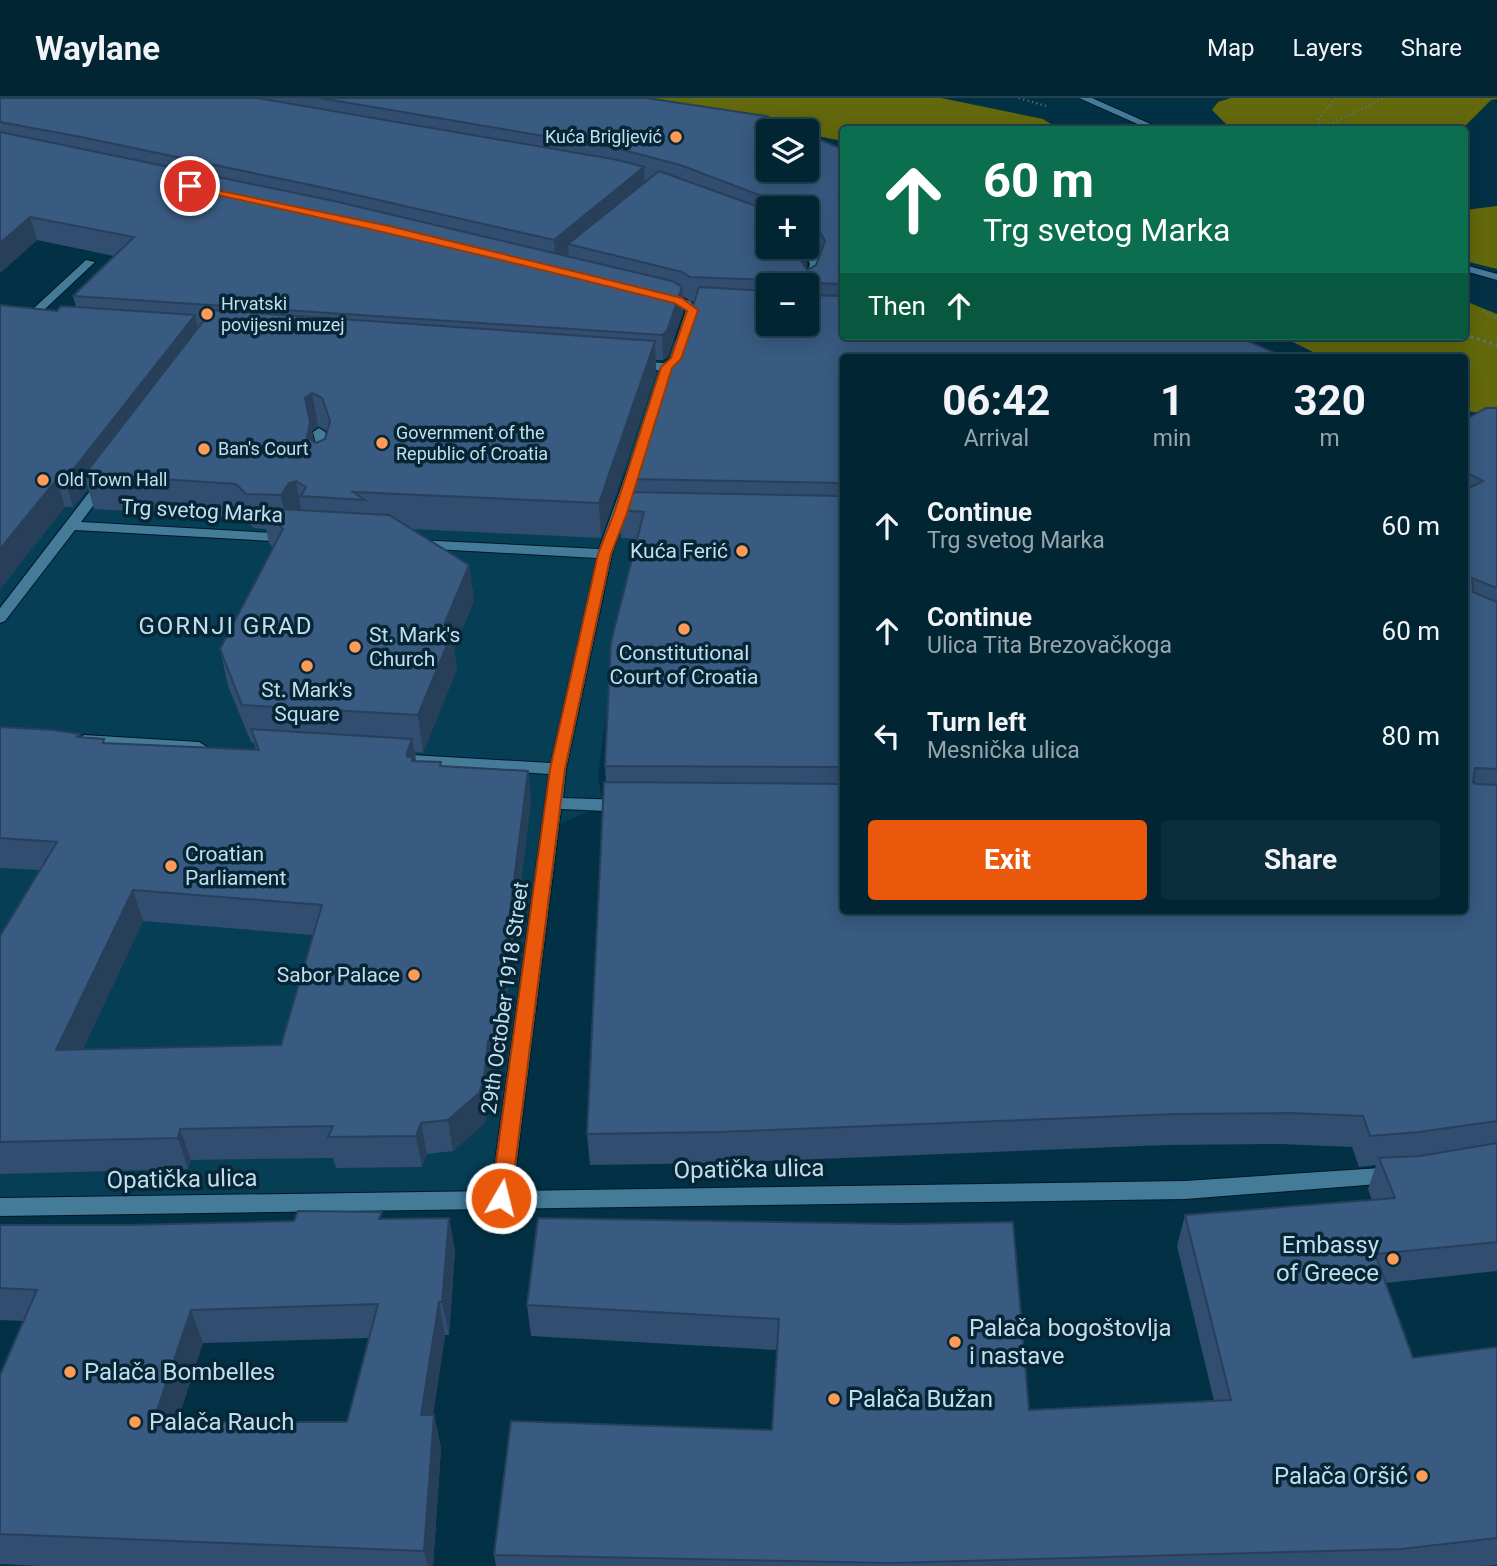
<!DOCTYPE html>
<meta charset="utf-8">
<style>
body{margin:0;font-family:Roboto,sans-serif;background:#0c2d3c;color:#f1f3f6;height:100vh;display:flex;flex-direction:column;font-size:26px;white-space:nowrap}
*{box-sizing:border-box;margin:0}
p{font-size:23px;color:#96a5ac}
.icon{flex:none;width:38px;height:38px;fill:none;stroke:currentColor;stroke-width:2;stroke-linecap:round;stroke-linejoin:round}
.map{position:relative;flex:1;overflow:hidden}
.drawer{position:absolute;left:840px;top:256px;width:628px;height:560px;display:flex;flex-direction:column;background:#022534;border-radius:7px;box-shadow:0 4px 18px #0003,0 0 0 2px #23424f}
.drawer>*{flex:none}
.top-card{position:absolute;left:840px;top:28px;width:628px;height:214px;border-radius:7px;box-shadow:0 4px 18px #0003,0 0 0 2px #23424f;background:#0b6e4f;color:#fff;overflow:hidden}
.controls{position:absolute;left:756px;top:21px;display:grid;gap:14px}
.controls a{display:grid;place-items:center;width:63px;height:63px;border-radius:7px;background:#022534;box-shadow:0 4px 18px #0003,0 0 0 2px #23424f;font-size:35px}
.pin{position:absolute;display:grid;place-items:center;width:60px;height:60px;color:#fff;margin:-30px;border:4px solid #fff;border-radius:50%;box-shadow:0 2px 7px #0007}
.me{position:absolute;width:77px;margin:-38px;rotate:8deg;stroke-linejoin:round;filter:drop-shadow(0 0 5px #0008)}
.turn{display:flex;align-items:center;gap:24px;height:147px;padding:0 28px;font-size:32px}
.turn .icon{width:91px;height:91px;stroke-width:2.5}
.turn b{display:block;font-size:49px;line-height:60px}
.then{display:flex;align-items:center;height:66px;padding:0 28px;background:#0003;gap:14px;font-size:26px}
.eta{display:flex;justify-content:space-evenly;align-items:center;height:119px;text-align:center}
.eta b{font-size:42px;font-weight:700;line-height:49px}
.primary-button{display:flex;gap:14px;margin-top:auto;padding:14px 28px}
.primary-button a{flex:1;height:80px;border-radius:7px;background:#ea580c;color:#fff;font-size:28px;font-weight:700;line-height:80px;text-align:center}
.primary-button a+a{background:#0c2d3c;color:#f1f3f6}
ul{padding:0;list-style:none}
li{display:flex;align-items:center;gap:21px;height:105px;padding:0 28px}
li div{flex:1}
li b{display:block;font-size:26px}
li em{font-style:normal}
header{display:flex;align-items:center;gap:42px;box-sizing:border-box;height:98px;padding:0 35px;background:#022534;border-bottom:2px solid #23424f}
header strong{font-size:33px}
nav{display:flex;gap:38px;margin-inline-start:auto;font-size:24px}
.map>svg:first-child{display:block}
.built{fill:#063e56}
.forest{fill:#62680b}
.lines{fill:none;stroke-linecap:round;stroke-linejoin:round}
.lane-casing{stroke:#001826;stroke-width:2}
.street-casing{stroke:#001826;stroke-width:2}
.secondary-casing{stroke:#001826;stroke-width:2}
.path-far1{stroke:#537a8d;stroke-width:2.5;stroke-dasharray:1 3.5;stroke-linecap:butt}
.path{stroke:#537a8d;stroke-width:3.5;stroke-dasharray:2 4.5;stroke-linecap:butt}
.lane{fill:#447b99;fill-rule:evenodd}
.street{fill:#447b99;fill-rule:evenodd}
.secondary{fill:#447b99;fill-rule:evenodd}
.wall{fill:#314d6f;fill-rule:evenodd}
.shaded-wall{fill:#283f5a}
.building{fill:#395a81;stroke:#283f5a;stroke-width:2;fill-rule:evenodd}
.route{fill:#ea580c;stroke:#983908;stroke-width:2}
.poi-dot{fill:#fe9c57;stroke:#072635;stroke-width:2.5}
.labels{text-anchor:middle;stroke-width:7;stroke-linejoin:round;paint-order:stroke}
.far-poi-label{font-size:18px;fill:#c2deee;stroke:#072635;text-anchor:start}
.street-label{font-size:21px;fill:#c2deee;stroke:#072635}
.poi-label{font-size:21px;fill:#c2deee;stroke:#072635;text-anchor:end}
.quarter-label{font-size:24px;letter-spacing:2px;fill:#c2deee;stroke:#072635}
.near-street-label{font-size:24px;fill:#c2deee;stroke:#072635}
.near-poi-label{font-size:24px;fill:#c2deee;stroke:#072635;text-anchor:start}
</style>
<header>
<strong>Waylane</strong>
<nav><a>Map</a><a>Layers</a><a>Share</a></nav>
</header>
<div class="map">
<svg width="1497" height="1468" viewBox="0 0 1497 1468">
<rect width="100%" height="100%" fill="#023146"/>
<!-- built -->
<path class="built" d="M 667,269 L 644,431 L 605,624 L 598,679 L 603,707 L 551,730 L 501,1100 L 0,1109 L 0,282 Z"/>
<!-- forest -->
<path class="forest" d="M 619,0 L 941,0 L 1043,21 L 1059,31 L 844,32 L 843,43 L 807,36 L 807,33 L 794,33 Z
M 1231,0 L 1497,0 L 1497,1 L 1491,2 L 1462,31 L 1232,32 L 1212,12 L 1218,4 Z
M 1497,108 L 1497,171 L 1465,163 L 1465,112 Z
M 1465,203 L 1497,216 L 1497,317 L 1465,313 L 1465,259 L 1323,259 L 1281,238 L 1465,238 Z"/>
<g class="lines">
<!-- lane casing -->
<g class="lane-casing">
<path id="lane" d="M 86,162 L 95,164 L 28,227 L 20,227 L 20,223 Z
M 319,330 L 325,334 L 333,358 L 329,369 L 324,370 L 317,366 L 319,358 L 313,334 Z"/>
</g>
<!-- street casing -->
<g class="street-casing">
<path id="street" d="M 1079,0 L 1092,0 L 1164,32 L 1151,32 Z
M 807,146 L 811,147 L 822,166 L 813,191 L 807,194 L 807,187 L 803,187 L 810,166 L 802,149 L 807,149 Z
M 1465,167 L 1497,176 L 1497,182 L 1465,173 Z
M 639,355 L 646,359 L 612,456 L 566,671 L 563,700 L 627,702 L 636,708 L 627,714 L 561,711 L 513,1093 L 1185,1083 L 1396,1069 L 1404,1072 L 1407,1078 L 1404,1084 L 1185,1101 L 0,1118 L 0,1100 L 491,1093 L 549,676 L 395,666 L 387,661 L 395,656 L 551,665 L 597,460 L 416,450 L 409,446 L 416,442 L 599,451 L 632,359 Z
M 105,379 L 112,383 L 81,424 L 290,436 L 297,440 L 290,444 L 75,432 L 5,523 L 0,525 L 0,510 L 100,380 Z
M 84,637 L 199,644 L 207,649 L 199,654 L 78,646 L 76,642 Z"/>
</g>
<!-- secondary casing -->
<g class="secondary-casing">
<path id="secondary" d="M 659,195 L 690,203 L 698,212 L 682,261 L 667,273 L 628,270 L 628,264 L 632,263 L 664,265 L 670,260 L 686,212 L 682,207 L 655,200 L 655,196 Z"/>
</g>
<!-- path-far1 -->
<path class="path-far1" d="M 1019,0 L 1049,9
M 1336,0 L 1318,22 L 1322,30 L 1384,0
M 1483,213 L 1497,221
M 1465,237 L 1470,239"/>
<!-- path -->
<path class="path" d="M 1465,237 L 1497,247"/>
<!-- lane -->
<use href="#lane" class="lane"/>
<!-- street -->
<use href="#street" class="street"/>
<!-- secondary -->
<use href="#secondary" class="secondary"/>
</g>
<!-- wall -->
<path class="wall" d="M 0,0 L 646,0 L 844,52 L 844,812 L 1465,812 L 1465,322 L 1497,310 L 1497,1173 L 1385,1185 L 1413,1260 L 1497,1249 L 1497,1467 L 1485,1468 L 496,1468 L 494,1457 L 772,1332 L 777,1252 L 531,1238 L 527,1207 L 538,1120 L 1029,1312 L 1214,1303 L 1177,1148 L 1185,1117 L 1372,1102 L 1368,1091 L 1376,1067 L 1359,1069 L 1352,1049 L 1281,1046 L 1167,1047 L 720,1065 L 590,1067 L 587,1036 L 606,684 L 605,668 L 637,441 L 621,440 L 619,412 L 632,394 L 631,381 L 695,204 L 690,203 L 683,198 L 683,214 L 668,258 L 663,262 L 656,262 L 656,275 L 601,440 L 412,431 L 469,467 L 474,503 L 454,551 L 457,571 L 423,655 L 415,654 L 416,663 L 442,668 L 528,673 L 531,703 L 498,970 L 492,974 L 489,1012 L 484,1026 L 453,1053 L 427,1056 L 422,1069 L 336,1070 L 333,1060 L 191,1062 L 188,1071 L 0,1076 L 0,838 L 39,772 L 0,770 L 0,629 L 79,636 L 80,639 L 106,645 L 256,652 L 254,645 L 251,644 L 228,588 L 220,551 L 273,450 L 269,445 L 266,431 L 254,430 L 244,420 L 94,411 L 88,390 L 73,409 L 65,409 L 0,491 L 0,207 L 57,213 L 76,209 L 73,198 L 114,158 L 37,142 L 0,175 ZM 768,110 L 807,110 L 768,149 ZM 808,143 L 813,146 L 820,158 L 816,167 L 807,172 L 806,170 L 807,166 ZM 768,187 L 807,187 L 768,226 ZM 318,328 L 327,333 L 325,341 L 316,345 L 314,344 L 312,332 ZM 143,823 L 313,837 L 281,947 L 83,951 Z
M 449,1120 L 455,1153 L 449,1237 L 445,1237 L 433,1317 L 434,1317 L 441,1350 L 433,1468 L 39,1468 L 0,1466 L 0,1277 L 23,1223 L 0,1222 L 0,1127 L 128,1127 ZM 369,1240 L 347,1324 L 177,1324 L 203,1245 Z"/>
<!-- shaded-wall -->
<path class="shaded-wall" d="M 644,69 L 645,92 L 568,146 L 569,156 L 556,167 L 554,142 Z
M 30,119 L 37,142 L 0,175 L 0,145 Z
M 807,120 L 808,120 L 807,166 L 801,186 L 801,162 L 805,149 L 807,149 Z
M 682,189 L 683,214 L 668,258 L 663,262 L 662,237 Z
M 195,217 L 200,243 L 85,376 L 88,390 L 73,409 L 65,382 Z
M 655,243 L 656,275 L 601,440 L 599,405 Z
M 312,295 L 318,328 L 312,332 L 316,358 L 307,340 L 305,300 Z
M 57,381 L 65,409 L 0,491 L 0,451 Z
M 296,383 L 302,417 L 288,432 L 281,397 L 289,385 Z
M 469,467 L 474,503 L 454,551 L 457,571 L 423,655 L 418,617 L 444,527 Z
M 412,641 L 417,670 L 412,685 L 407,655 Z
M 528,673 L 531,703 L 498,970 L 492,974 L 489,1012 L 484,1026 L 453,1053 L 448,1022 L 488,943 Z
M 133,792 L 143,823 L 68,983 L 56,952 Z
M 421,1025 L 427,1056 L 422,1069 L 416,1038 Z
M 180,1031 L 191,1062 L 188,1071 L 178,1040 Z
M 449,1120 L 455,1153 L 449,1237 L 442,1204 Z
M 439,1204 L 445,1237 L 428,1350 L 421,1317 Z
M 191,1212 L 203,1245 L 166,1356 L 153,1324 Z
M 434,1317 L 441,1350 L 433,1468 L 428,1468 L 424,1453 Z"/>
<!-- building -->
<path class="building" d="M 0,0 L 257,0 L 618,62 L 644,69 L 554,142 L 339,93 L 81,39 L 0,24 Z
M 320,0 L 646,0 L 766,18 L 800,33 L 768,33 L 768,72 L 807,72 L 807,36 L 844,52 L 844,186 L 808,185 L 806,187 L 770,187 L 771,185 L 768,182 L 690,179 L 682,174 L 568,146 L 659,73 L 767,112 L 768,111 L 768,149 L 805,149 L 801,162 L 807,172 L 816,167 L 825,143 L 814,122 L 808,120 L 807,120 L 807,110 L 769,110 L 771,109 L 770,101 L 680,67 L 620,51 Z
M 0,34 L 334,103 L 672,183 L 682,189 L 667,233 L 662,237 L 73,198 L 134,139 L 30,119 L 0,145 Z
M 699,189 L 768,193 L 768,226 L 807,226 L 807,194 L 807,197 L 844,198 L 844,238 L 1237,238 L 1284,259 L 844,259 L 844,385 L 631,381 L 675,244 L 684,236 Z
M 0,207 L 57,213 L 61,208 L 195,217 L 65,382 L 57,381 L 0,451 Z
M 212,212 L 655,243 L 599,405 L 353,394 L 365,402 L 301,398 L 306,389 L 296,383 L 289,385 L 281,397 L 246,396 L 236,386 L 85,376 ZM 312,295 L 322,300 L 330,323 L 325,341 L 316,345 L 307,340 L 310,324 L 305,300 Z
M 1486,310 L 1497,310 L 1497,490 L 1472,480 L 1473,494 L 1497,504 L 1497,671 L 1475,670 L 1473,684 L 1476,686 L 1497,687 L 1497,1023 L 1419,1034 L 1370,1038 L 1363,1018 L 1290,1015 L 1175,1016 L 719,1034 L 587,1036 L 604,684 L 844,686 L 844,812 L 1465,812 L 1465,392 L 1483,383 L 1465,374 L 1465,322 Z
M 626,394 L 844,398 L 844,669 L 605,668 L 611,544 L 644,414 L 619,412 Z
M 261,410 L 389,417 L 469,467 L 444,527 L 452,535 L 418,617 L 242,607 L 220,551 L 283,431 Z
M 0,629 L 54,632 L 79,636 L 77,639 L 104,641 L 103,645 L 259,652 L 251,631 L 412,641 L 407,655 L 407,659 L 413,659 L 412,663 L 441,664 L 440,668 L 528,673 L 494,939 L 488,943 L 484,981 L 479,995 L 448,1022 L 421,1025 L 416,1038 L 328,1039 L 333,1028 L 180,1031 L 178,1040 L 0,1044 L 0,838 L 57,744 L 0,740 ZM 133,792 L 322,807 L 281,947 L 56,952 Z
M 1497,1045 L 1497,1144 L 1375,1156 L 1413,1260 L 1497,1249 L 1497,1440 L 1401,1451 L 891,1465 L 494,1457 L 511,1323 L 772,1332 L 779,1221 L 527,1207 L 538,1120 L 900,1126 L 1013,1124 L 1029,1312 L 1231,1302 L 1185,1117 L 1395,1100 L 1379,1060 L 1420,1058 Z
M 298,1113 L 382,1114 L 379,1121 L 449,1120 L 442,1204 L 439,1204 L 421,1317 L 434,1317 L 424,1453 L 0,1436 L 0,1277 L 37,1192 L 0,1190 L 0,1127 L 128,1127 L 294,1123 ZM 378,1206 L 347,1324 L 153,1324 L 191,1212 Z"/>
<!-- route -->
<path class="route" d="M 187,86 L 389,128 L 589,177 L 682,200 L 698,212 L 681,261 L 672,270 L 627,415 L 611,456 L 565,671 L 511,1100 L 508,1106 L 501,1108 L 494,1106 L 491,1100 L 550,671 L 598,456 L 614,415 L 661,269 L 671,260 L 687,213 L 674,205 C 514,164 352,126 190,91 L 187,90 Z"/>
<!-- markers -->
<g class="poi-dot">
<circle cx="676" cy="39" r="7"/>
<circle cx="207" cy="216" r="7"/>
<circle cx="382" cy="345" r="7"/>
<circle cx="204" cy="351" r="7"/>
<circle cx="43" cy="382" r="7"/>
<circle cx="742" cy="453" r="7"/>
<circle cx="684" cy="531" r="7"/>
<circle cx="355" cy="549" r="7"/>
<circle cx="307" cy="568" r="7"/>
<circle cx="171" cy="768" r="7"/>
<circle cx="414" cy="877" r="7"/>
<circle cx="1393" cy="1161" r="7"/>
<circle cx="955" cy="1244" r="7"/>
<circle cx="70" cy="1274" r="7"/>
<circle cx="834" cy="1301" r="7"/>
<circle cx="135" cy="1324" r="7"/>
<circle cx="1422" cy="1378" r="7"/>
</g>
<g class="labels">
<!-- far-poi labels -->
<g class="far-poi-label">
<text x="662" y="45" text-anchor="end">Kuća Brigljević</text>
<text x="221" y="212">Hrvatski<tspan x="221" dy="21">povijesni muzej</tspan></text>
<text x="396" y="341">Government of the<tspan x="396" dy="21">Republic of Croatia</tspan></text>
<text x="218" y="357">Ban's Court</text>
<text x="57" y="388">Old Town Hall</text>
</g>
<!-- street labels -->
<g class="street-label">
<text transform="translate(202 413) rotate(3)" y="7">Trg svetog Marka</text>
<text transform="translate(505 900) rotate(-82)" y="7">29th October 1918 Street</text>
</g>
<!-- poi labels -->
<g class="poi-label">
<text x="728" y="460">Kuća Ferić</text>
<text x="369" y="544" text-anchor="start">St. Mark's<tspan x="369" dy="24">Church</tspan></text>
<text x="684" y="562" text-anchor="middle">Constitutional<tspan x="684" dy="24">Court of Croatia</tspan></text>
<text x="307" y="599" text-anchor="middle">St. Mark's<tspan x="307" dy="24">Square</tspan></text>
<text x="185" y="763" text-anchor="start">Croatian<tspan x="185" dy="24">Parliament</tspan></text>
<text x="400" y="884">Sabor Palace</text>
</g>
<!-- quarter labels -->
<g class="quarter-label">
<text x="226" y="536">GORNJI GRAD</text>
</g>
<!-- near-street labels -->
<g class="near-street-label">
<text transform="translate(749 1071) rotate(-1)" y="8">Opatička ulica</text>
<text transform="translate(182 1081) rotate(-1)" y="8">Opatička ulica</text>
</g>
<!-- near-poi labels -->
<g class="near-poi-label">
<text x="1379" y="1155" text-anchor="end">Embassy<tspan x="1379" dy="28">of Greece</tspan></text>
<text x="969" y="1238">Palača bogoštovlja<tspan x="969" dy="28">i nastave</tspan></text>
<text x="84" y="1282">Palača Bombelles</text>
<text x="848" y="1309">Palača Bužan</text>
<text x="149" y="1332">Palača Rauch</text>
<text x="1408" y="1386" text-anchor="end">Palača Oršić</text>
</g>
</g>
</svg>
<div class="controls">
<a><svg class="icon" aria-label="layers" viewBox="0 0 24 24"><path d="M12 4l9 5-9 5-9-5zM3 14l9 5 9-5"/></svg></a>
<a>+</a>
<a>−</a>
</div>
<div class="pin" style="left:190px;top:88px;background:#d93025"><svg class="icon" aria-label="arrive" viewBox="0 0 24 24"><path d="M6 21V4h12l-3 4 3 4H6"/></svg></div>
<svg class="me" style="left:501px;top:1100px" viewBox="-20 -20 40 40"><circle r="17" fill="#ea580c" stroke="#fff" stroke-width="3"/><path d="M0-11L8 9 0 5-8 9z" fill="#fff"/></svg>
<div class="top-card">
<div class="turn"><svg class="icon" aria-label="ahead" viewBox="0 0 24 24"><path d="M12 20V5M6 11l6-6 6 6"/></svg><div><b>60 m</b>Trg svetog Marka</div></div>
<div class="then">Then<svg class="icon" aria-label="ahead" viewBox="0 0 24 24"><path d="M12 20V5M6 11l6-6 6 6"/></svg></div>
</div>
<section class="drawer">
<div class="eta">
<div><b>06:42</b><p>Arrival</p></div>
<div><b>1</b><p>min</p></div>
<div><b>320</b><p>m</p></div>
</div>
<ul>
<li><svg class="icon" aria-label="ahead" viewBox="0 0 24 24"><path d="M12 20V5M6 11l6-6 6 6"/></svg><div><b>Continue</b><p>Trg svetog Marka</p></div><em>60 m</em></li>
<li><svg class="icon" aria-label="ahead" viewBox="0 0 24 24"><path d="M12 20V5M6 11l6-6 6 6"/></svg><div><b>Continue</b><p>Ulica Tita Brezovačkoga</p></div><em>60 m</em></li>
<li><svg class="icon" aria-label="left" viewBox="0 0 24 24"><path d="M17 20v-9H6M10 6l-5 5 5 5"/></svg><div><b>Turn left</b><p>Mesnička ulica</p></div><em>80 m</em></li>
</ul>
<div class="primary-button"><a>Exit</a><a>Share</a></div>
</section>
</div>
